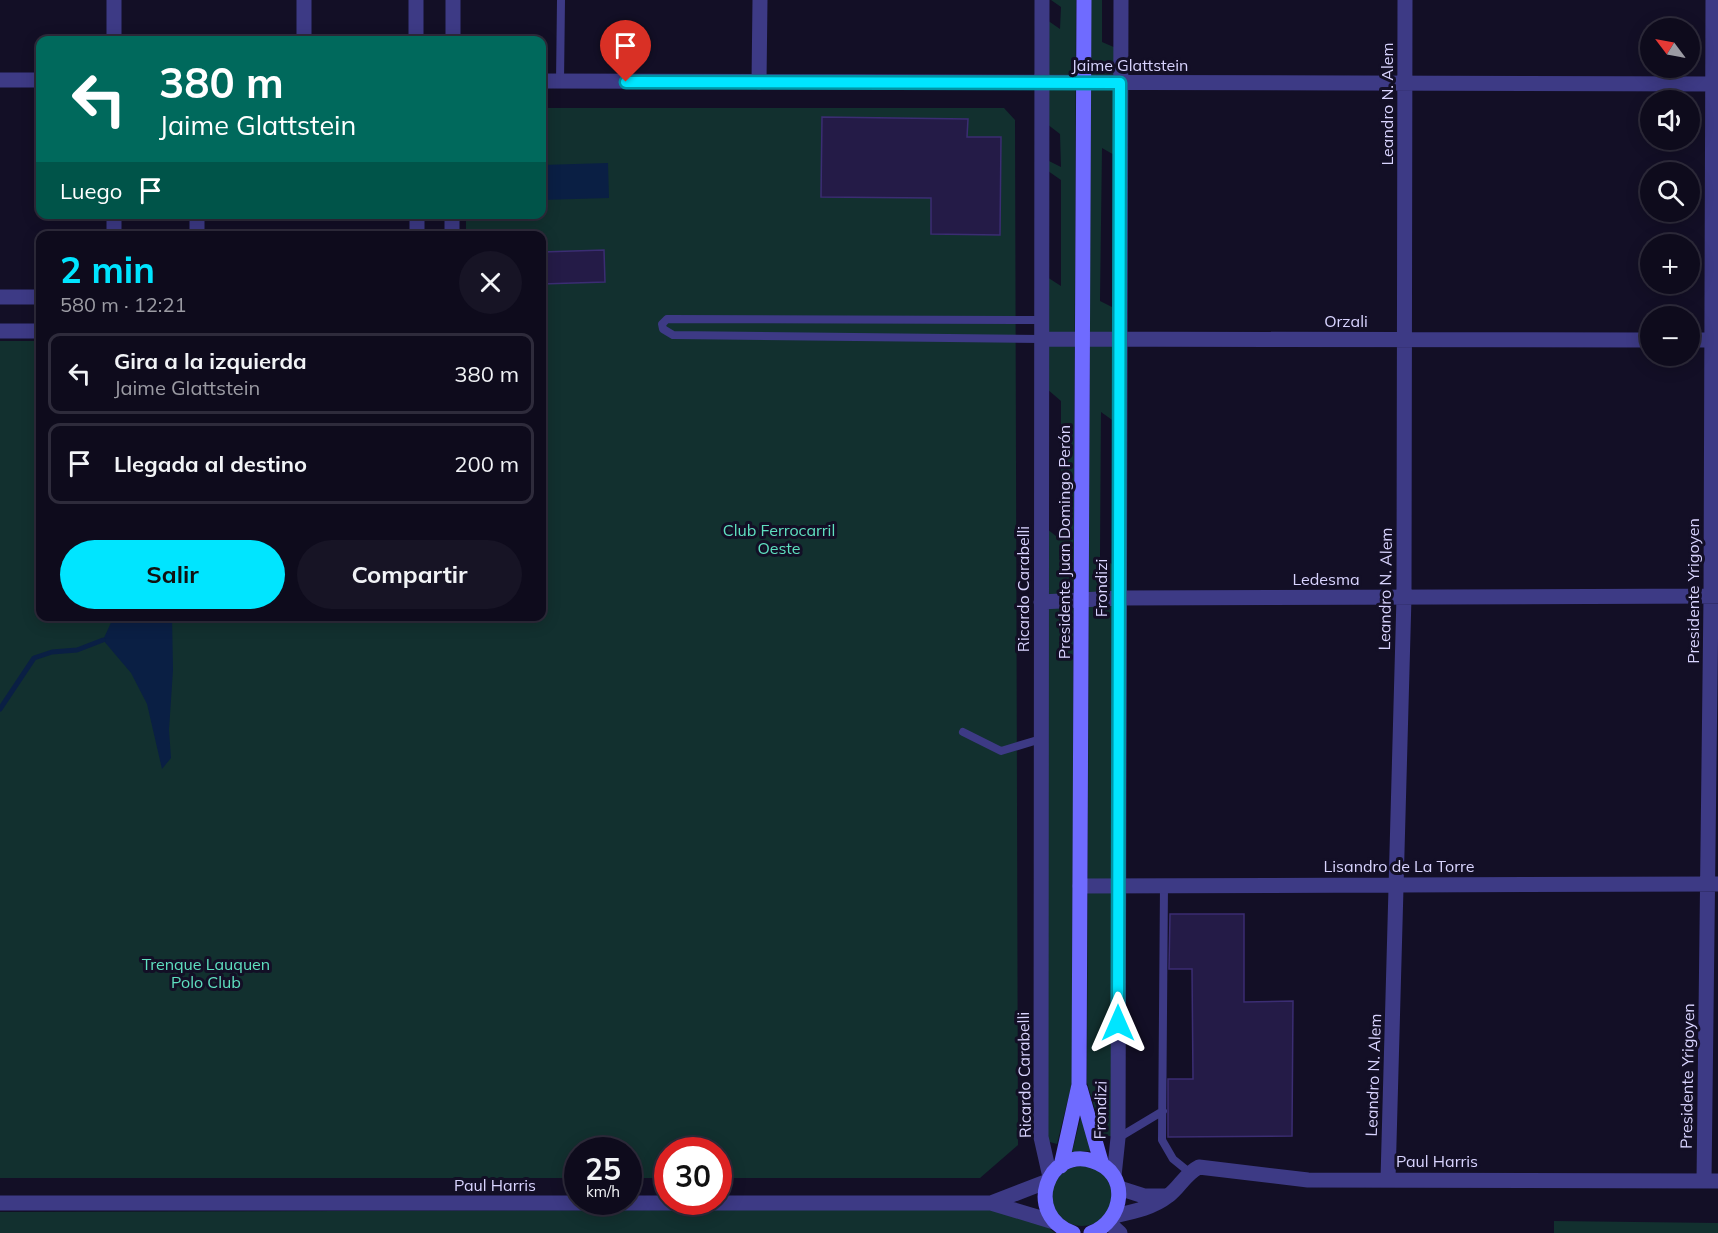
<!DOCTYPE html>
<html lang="es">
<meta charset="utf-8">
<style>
body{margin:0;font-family:Mulish,sans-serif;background:#171425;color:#f1f3f6;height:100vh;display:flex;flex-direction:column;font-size:22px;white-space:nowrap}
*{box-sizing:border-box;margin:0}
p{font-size:20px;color:#9b9ba3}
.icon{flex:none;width:33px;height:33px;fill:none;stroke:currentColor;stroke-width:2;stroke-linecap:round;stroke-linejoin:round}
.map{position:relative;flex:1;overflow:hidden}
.drawer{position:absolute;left:36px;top:231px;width:510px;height:390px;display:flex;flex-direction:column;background:#0e0b1c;border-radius:12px;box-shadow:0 3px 15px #0003,0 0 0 2px #2e2b3b}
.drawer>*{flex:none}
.guide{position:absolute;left:36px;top:36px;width:510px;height:183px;border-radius:12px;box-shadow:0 3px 15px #0003,0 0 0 2px #2e2b3b;background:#00695c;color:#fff;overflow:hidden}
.needle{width:39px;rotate:302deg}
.buttons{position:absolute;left:1640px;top:18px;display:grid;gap:12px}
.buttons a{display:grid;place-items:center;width:60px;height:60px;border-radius:50%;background:#0e0b1c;box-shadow:0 3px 15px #0003,0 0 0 2px #2e2b3b;font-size:30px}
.speed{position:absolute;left:564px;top:1137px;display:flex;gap:12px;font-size:30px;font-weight:700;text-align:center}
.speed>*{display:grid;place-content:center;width:78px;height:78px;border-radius:50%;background:#0e0b1c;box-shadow:0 3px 15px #0003,0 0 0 2px #2e2b3b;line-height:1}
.speed small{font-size:15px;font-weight:400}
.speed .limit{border:9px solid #d22;background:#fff;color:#111}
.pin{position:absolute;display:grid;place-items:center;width:51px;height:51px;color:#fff;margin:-62px -26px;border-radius:50% 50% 50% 0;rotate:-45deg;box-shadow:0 0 6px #0007}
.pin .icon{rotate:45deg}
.me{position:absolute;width:66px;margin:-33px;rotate:0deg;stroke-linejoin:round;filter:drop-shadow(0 0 4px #0008)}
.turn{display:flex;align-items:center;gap:21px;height:126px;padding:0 24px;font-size:27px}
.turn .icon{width:78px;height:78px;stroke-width:2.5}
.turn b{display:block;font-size:42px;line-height:51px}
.then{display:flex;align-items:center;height:57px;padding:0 24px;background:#0003;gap:12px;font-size:22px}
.round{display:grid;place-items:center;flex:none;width:63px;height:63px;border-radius:32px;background:#171425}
.head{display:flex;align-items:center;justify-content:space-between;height:102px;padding:0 24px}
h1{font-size:36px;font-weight:700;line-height:45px;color:#00e5ff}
.action{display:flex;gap:12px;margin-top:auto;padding:12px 24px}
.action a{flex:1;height:69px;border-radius:36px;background:#00e5ff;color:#111;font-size:24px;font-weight:700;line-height:69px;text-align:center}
.action a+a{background:#171425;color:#f1f3f6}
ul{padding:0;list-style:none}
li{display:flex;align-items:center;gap:18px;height:81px;margin:0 12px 9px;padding:0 12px;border:3px solid #2e2b3b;border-radius:12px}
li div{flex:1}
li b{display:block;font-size:22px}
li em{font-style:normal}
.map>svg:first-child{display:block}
.green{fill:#12302f}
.water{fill:#0a1f44}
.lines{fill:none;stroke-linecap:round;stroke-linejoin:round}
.stream{stroke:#0a1f44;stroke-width:5}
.building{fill:#241b47;stroke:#3b2d73;stroke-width:1.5}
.service{stroke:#3d3a85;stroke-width:8}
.minor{stroke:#3d3a85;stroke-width:15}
.secondary{stroke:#6f6bff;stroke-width:15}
.route-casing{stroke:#0095a6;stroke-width:15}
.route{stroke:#00e5ff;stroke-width:10}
.labels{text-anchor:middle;stroke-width:6;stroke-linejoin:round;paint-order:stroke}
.street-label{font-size:16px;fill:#d9d4ff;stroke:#130f26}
.park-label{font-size:16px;fill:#5fe0c0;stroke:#130f26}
</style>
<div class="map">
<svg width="1718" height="1233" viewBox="0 0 1718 1233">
<rect width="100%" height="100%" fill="#130f26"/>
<!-- green -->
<path class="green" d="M 1051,0 L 1076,0 L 1072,1083 L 1057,1144 L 1046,1141 L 1047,529 L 1061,540 L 1061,401 L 1047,389 L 1047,277 L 1061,286 L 1061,180 L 1048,171 L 1047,160 L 1061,167 L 1060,134 L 1047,124 L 1047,20 L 1060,29 L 1061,7 Z
M 1091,0 L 1102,0 L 1102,42 L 1116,48 L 1116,156 L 1102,148 L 1100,301 L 1116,309 L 1115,422 L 1101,412 L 1100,557 L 1115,566 L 1114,1136 L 1103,1136 L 1087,1083 Z
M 542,108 L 1004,108 L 1015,120 L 1018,1145 L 980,1178 L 719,1178 L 718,1150 L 668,1150 L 667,1178 L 629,1178 L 628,1150 L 578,1150 L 577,1178 L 0,1178 L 0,341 L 40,341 L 40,616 L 542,616 L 542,236 L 466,235 L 466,215 L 542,214 Z
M 1081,1116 L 1091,1151 L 1072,1152 Z
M1052 1196a30 30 0 1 1 60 0a30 30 0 1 1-60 0Z
M 994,1209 L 1045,1225 L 1055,1233 L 0,1233 L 0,1212 Z
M 1554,1221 L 1718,1223 L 1718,1233 L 1554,1233 Z"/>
<!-- water -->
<path class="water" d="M 608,163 L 609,198 L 542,200 L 542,165 Z
M 114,616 L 172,617 L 173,670 L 169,730 L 171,758 L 162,769 L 147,704 L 131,673 L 103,640 Z"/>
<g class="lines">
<!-- stream -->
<path class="stream" d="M 0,709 L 34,658 L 52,652 L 77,650 L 103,640"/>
</g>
<!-- building -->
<path class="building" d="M 822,117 L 968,119 L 967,137 L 1001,137 L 1000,235 L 931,234 L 931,198 L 821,197 Z
M 604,250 L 605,282 L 542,284 L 542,252 Z
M 1170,914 L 1244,914 L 1244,1002 L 1293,1001 L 1292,1136 L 1168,1137 L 1168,1079 L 1193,1079 L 1192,969 L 1169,969 Z"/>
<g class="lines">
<!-- service -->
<path class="service" d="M 560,82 L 561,0
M 1042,320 L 667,319 L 662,324 L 663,329 L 673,335 L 1042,339
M 963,732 L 1001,751 L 1041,739
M 1164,885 L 1162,1140 L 1173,1159 L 1189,1172
M 1118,1138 L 1163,1111"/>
<!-- minor -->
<path class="minor" d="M 114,0 L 114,40
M 304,0 L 304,40
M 416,0 L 416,40
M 1042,0 L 1041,1137 L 1050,1177
M 453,40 L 453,0
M 0,80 L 40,80
M 542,81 L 1718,84
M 759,82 L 760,0
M 114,214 L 114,236
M 417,214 L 417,236
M 197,236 L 197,214
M 452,236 L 452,214
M 0,297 L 40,297
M 0,331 L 40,331
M 1042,339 L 1650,340
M 1689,340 L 1718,340
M 1041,602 L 1119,598 L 1718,596
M 1080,886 L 1718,884
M 1114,1176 L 1118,1138 L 1121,0
M 1388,1179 L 1404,597 L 1405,0
M 1704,1181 L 1711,597 L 1713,0
M 1119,1188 L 1144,1196 L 1165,1196
M 0,1203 L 991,1203 L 1054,1222
M 991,1203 L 1048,1181
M 1114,1216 C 1132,1212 1153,1208 1168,1196 C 1180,1187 1185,1174 1199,1167 L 1308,1180 L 1718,1181
M 1109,1223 L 1120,1233"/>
<!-- secondary -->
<path class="secondary" d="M 1080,1088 L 1102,1165
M 1061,1166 L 1079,1085 L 1084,0
M 1073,1233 C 1023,1215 1047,1146 1093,1161 C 1131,1173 1124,1221 1091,1233"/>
</g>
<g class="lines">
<!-- route casing -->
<g class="route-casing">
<path id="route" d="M 626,82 L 1120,83 L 1118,1023"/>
</g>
<!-- route -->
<use href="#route" class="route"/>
</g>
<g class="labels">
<!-- street labels -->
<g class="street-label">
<text x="1130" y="71">Jaime Glattstein</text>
<text transform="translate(1387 104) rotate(-90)" y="6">Leandro N. Alem</text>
<text x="1346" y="327">Orzali</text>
<text transform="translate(1064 542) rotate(-90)" y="6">Presidente Juan Domingo Perón</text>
<text x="1326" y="585">Ledesma</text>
<text transform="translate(1101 588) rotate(-90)" y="6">Frondizi</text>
<text transform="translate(1023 589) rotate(-90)" y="6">Ricardo Carabelli</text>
<text transform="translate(1385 589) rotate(-89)" y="6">Leandro N. Alem</text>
<text transform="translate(1693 591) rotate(-90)" y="6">Presidente Yrigoyen</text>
<text x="1399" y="872">Lisandro de La Torre</text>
<text transform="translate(1024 1075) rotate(-91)" y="6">Ricardo Carabelli</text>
<text transform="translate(1373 1075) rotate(-88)" y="6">Leandro N. Alem</text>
<text transform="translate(1687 1076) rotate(-89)" y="6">Presidente Yrigoyen</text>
<text transform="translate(1100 1110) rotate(-89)" y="6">Frondizi</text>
<text x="1437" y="1167">Paul Harris</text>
<text x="495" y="1191">Paul Harris</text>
</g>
<!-- park labels -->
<g class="park-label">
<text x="779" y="536">Club Ferrocarril<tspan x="779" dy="18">Oeste</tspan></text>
<text x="206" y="970">Trenque Lauquen<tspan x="206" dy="18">Polo Club</tspan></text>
</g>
</g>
</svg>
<div class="buttons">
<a><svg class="needle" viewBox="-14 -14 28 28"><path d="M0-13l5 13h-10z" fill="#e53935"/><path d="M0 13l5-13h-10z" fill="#9b9ba3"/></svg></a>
<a><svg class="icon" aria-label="sound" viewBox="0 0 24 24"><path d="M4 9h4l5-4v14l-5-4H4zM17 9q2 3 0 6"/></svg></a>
<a><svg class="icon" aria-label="search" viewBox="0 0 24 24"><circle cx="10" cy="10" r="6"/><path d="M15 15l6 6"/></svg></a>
<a>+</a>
<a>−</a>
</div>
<div class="speed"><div>25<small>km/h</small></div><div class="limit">30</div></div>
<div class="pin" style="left:626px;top:82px;background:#d93025"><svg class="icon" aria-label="arrive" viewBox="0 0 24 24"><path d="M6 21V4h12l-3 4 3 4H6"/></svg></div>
<svg class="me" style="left:1118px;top:1023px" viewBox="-20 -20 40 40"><path d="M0-17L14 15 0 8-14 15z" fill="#00e5ff" stroke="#fff" stroke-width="4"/></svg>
<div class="guide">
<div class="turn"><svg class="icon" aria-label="left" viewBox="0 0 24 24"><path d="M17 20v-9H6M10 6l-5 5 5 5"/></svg><div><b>380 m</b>Jaime Glattstein</div></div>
<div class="then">Luego<svg class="icon" aria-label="arrive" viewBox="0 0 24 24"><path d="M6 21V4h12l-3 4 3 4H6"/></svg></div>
</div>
<section class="drawer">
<div class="head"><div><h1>2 min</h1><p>580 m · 12:21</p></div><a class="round"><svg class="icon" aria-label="close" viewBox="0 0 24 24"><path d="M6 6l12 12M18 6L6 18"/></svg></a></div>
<ul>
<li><svg class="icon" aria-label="left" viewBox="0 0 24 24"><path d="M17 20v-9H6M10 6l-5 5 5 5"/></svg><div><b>Gira a la izquierda</b><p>Jaime Glattstein</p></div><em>380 m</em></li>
<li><svg class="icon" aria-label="arrive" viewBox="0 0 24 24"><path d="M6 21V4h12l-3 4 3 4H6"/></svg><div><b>Llegada al destino</b></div><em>200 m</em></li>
</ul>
<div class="action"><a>Salir</a><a>Compartir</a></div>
</section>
</div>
